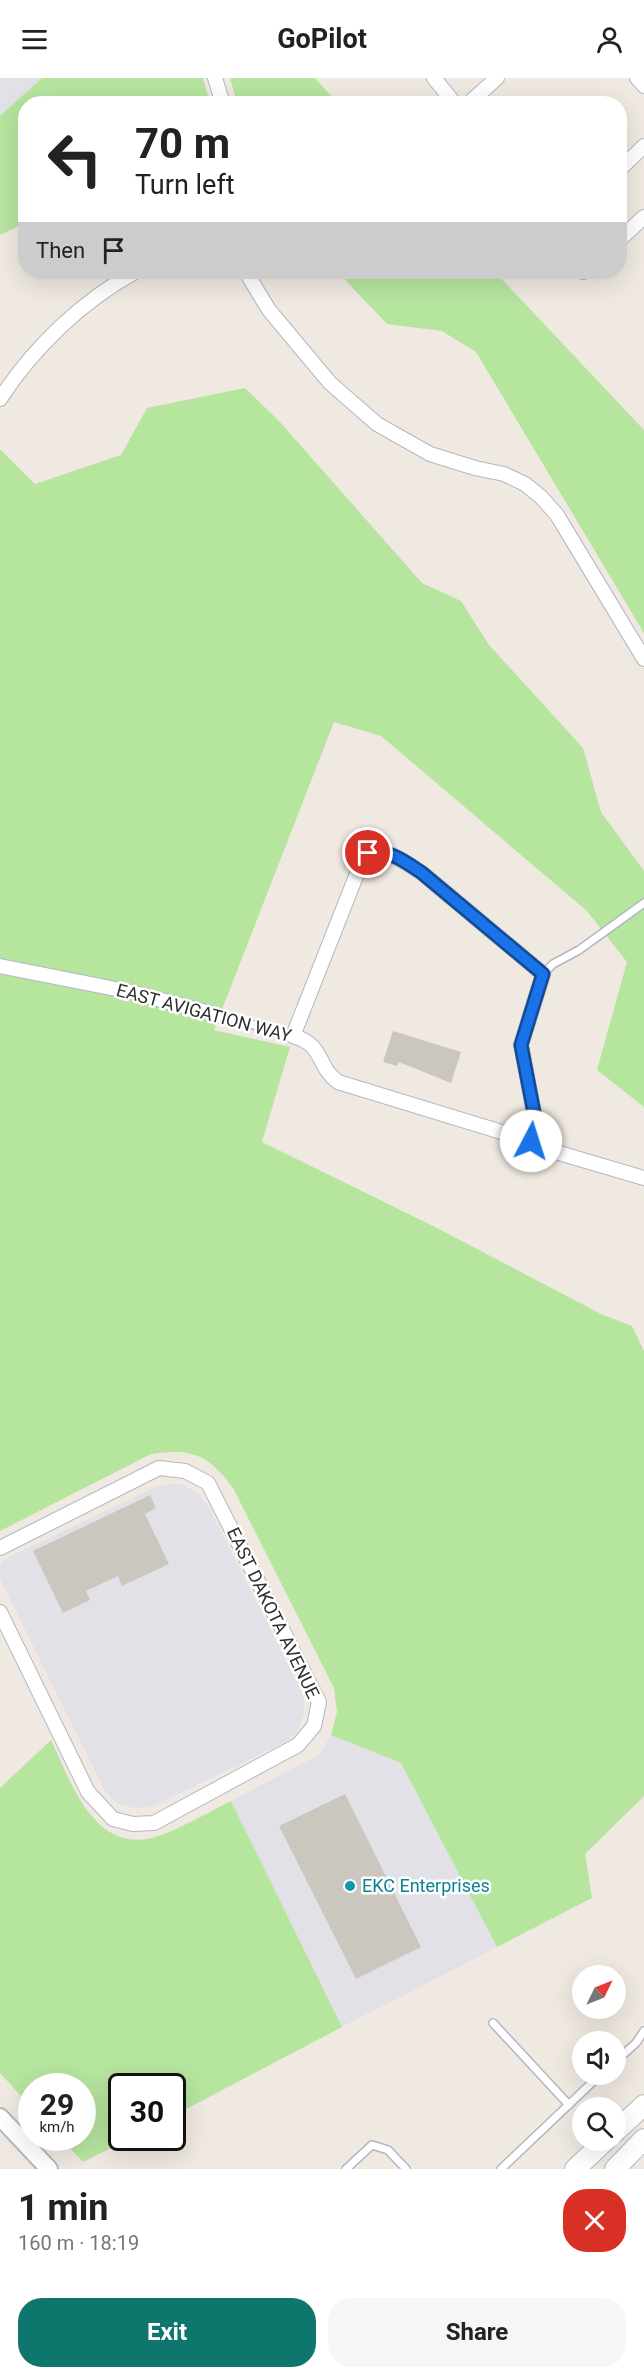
<!DOCTYPE html>
<meta charset="utf-8">
<style>
body{margin:0;font-family:Roboto,sans-serif;background:#f6f6f6;color:#222;height:100vh;display:flex;flex-direction:column;font-size:22px;white-space:nowrap}
*{box-sizing:border-box;margin:0}
p{font-size:20px;color:#767676}
.icon{flex:none;width:33px;height:33px;fill:none;stroke:currentColor;stroke-width:2;stroke-linecap:round;stroke-linejoin:round}
.map{position:relative;height:2091px;overflow:hidden}
.panel{display:flex;flex-direction:column;background:#fff;flex:1}
.panel>*{flex:none}
.guide{position:absolute;left:18px;top:18px;width:609px;height:183px;border-radius:24px;box-shadow:0 6px 24px #0002;background:#fff;color:#222;overflow:hidden}
.needle{width:39px;rotate:47deg}
.buttons{position:absolute;left:572px;top:1887px;display:grid;gap:12px}
.buttons a{display:grid;place-items:center;width:54px;height:54px;border-radius:50%;background:#fff;box-shadow:0 6px 24px #0002;font-size:30px}
.speed{position:absolute;left:18px;top:1995px;display:flex;gap:12px;font-size:30px;font-weight:700;text-align:center}
.speed>*{display:grid;place-content:center;width:78px;height:78px;border-radius:50%;background:#fff;box-shadow:0 6px 24px #0002;line-height:1}
.speed small{font-size:15px;font-weight:400}
.speed .limit{border:3px solid #111;border-radius:9px;background:#fff;color:#111}
.pin{position:absolute;display:grid;place-items:center;width:51px;height:51px;color:#fff;margin:-26px;border:3px solid #fff;border-radius:50%;box-shadow:0 2px 6px #0007}
.me{position:absolute;width:66px;margin:-33px;rotate:5deg;stroke-linejoin:round;filter:drop-shadow(0 0 4px #0008)}
.turn{display:flex;align-items:center;gap:21px;height:126px;padding:0 18px;font-size:27px}
.turn .icon{width:78px;height:78px;stroke-width:2.5}
.turn b{display:block;font-size:42px;line-height:51px}
.then{display:flex;align-items:center;height:57px;padding:0 18px;background:#0003;gap:12px;font-size:22px}
.round{display:grid;place-items:center;flex:none;width:63px;height:63px;border-radius:24px;background:#f6f6f6}
.overview{display:flex;align-items:center;justify-content:space-between;height:102px;padding:0 18px}
h1{font-size:36px;font-weight:700;line-height:45px}
.button{display:flex;gap:12px;margin-top:auto;padding:12px 18px}
.button a{flex:1;height:69px;border-radius:24px;background:#0f766e;color:#fff;font-size:24px;font-weight:700;line-height:69px;text-align:center}
.button a+a{background:#f6f6f6;color:#222}
header{display:flex;justify-content:space-between;align-items:center;height:78px;padding:0 18px;background:#fff;font-size:27px;font-weight:700}
.map>svg:first-child{display:block}
.industrial{fill:#e3e1e8}
.green{fill:#b6e59e}
.building{fill:#cbc7bf}
.lines{fill:none;stroke-linecap:round;stroke-linejoin:round}
.service-casing{stroke:#b4b7c1;stroke-width:10}
.minor-casing{stroke:#b4b7c1;stroke-width:16}
.tertiary-casing{stroke:#b4b7c1;stroke-width:20}
.secondary-casing{stroke:#b4b7c1;stroke-width:22}
.service{stroke:#fff;stroke-width:7}
.minor{stroke:#fff;stroke-width:14}
.tertiary{stroke:#fff;stroke-width:16}
.secondary{stroke:#fff;stroke-width:20}
.route-casing{stroke:#114b97;stroke-width:15}
.route{stroke:#1a73e8;stroke-width:10}
.culture-dot{fill:#0f9aa8;stroke:#fff;stroke-width:2}
.labels{text-anchor:middle;stroke-width:5;stroke-linejoin:round;paint-order:stroke}
.street-label{font-size:18px;fill:#2e2e2e;stroke:#fff}
.culture-label{font-size:18px;fill:#0d838f;stroke:#fff;text-anchor:start}
</style>
<header><svg class="icon" aria-label="menu" viewBox="0 0 24 24"><path d="M4 6h16M4 12h16M4 18h16"/></svg>GoPilot<svg class="icon" aria-label="person" viewBox="0 0 24 24"><circle cx="12" cy="8" r="4"/><path d="M4 21q1-7 8-7t8 7"/></svg></header>
<div class="map">
<svg width="644" height="2091" viewBox="0 0 644 2091">
<rect width="100%" height="100%" fill="#efe9e1"/>
<!-- industrial -->
<path class="industrial" d="M 0,0 L 42,0 L 0,38 Z
M 168,1406 L 181,1406 L 196,1414 L 207,1426 L 298,1606 L 304,1622 L 304,1637 L 297,1653 L 285,1664 L 152,1729 L 134,1730 L 119,1726 L 105,1713 L 0,1501 L 0,1493 L 1,1485 L 9,1479 L 155,1409 Z
M 331,1657 L 401,1685 L 497,1869 L 342,1949 L 231,1723 L 319,1677 Z"/>
<!-- green -->
<path class="green" d="M 42,0 L 203,0 L 210,25 L 26,26 L 25,145 L 0,157 L 0,38 Z
M 230,0 L 315,0 L 337,25 L 237,25 Z
M 340,194 L 495,194 L 644,352 L 644,555 L 476,274 L 442,253 L 387,246 L 347,204 Z
M 245,310 L 279,343 L 422,505 L 461,523 L 489,567 L 583,670 L 601,734 L 644,793 L 644,1029 L 597,992 L 627,884 L 587,833 L 381,658 L 334,644 L 214,952 L 290,969 L 262,1064 L 433,1148 L 601,1236 L 632,1248 L 644,1273 L 644,1718 L 585,1776 L 592,1820 L 497,1869 L 401,1685 L 331,1657 L 337,1634 L 334,1610 L 233,1410 C 208,1376 192,1370 151,1376 L 0,1453 L 0,371 L 35,406 L 121,377 L 147,330 Z
M 51,1662 C 73,1709 97,1783 164,1756 C 187,1747 209,1734 231,1723 L 342,1949 L 173,2038 L 172,2008 L 122,2008 L 122,2060 L 131,2060 L 83,2084 L 60,2060 L 82,2060 L 82,2008 L 32,2008 L 31,2029 L 0,1995 L 0,1710 Z"/>
<!-- building -->
<path class="building" d="M 393,953 L 461,974 L 451,1005 L 399,984 L 397,988 L 383,984 Z
M 150,1417 L 156,1430 L 145,1436 L 169,1486 L 122,1508 L 118,1498 L 86,1513 L 90,1522 L 63,1535 L 33,1473 Z
M 345,1716 L 421,1869 L 356,1901 L 279,1748 Z"/>
<g class="lines">
<!-- service casing -->
<g class="service-casing">
<path id="service" d="M 543,896 L 553,886 L 579,872 L 644,825
M 221,938 L 293,958
M 493,1945 L 569,2027
M 615,1984 L 636,1965 L 644,1953
M 346,2091 L 372,2067 L 388,2072 L 406,2091
M 501,2091 L 601,1996"/>
</g>
<!-- minor casing -->
<g class="minor-casing">
<path id="minor" d="M 215,0 L 223,26
M 434,0 L 455,26
M 637,0 L 644,8
M 468,26 L 497,0
M 620,91 L 644,68
M 620,161 L 644,139
M 246,194 L 269,232 L 330,305 L 377,346 L 430,376 L 475,390 L 504,396 L 525,406 L 541,419 L 557,437 L 644,581
M 583,194 L 584,194
M 0,321 C 34,269 81,224 135,194
M 0,888 L 131,914 L 221,938
M 531,1063 L 535,1040 L 521,967 L 543,896 L 422,795 C 411,788 381,766 368,775 C 365,777 364,780 362,783 L 293,958 C 325,967 316,988 338,1004 L 531,1063 L 559,1075 L 644,1100
M 0,1470 L 159,1390 L 185,1393 L 208,1405 L 319,1624 L 314,1648 L 298,1667 L 154,1745 L 133,1746 L 113,1741 L 88,1714 L 0,1534"/>
</g>
<!-- tertiary casing -->
<g class="tertiary-casing">
<path id="tertiary" d="M 0,2039 L 49,2091"/>
</g>
<!-- secondary casing -->
<g class="secondary-casing">
<path id="secondary" d="M 615,2054 L 644,2027
M 575,2091 L 606,2062
M 615,2091 L 644,2061"/>
</g>
<!-- service -->
<use href="#service" class="service"/>
<!-- minor -->
<use href="#minor" class="minor"/>
<!-- tertiary -->
<use href="#tertiary" class="tertiary"/>
<!-- secondary -->
<use href="#secondary" class="secondary"/>
</g>
<g class="lines">
<!-- route casing -->
<g class="route-casing">
<path id="route" d="M 368,775 C 388,770 407,785 422,795 L 543,896 L 521,967 L 535,1040 L 531,1063"/>
</g>
<!-- route -->
<use href="#route" class="route"/>
</g>
<!-- markers -->
<circle class="culture-dot" cx="350" cy="1808" r="6"/>
<g class="labels">
<!-- street labels -->
<g class="street-label">
<text transform="translate(204 935) rotate(15)" y="6">EAST AVIGATION WAY</text>
<text transform="translate(273 1535) rotate(64)" y="6">EAST DAKOTA AVENUE</text>
</g>
<!-- culture labels -->
<g class="culture-label">
<text x="362" y="1814">EKC Enterprises</text>
</g>
</g>
</svg>
<div class="buttons">
<a><svg class="needle" viewBox="-14 -14 28 28"><path d="M0-13l5 13h-10z" fill="#e53935"/><path d="M0 13l5-13h-10z" fill="#767676"/></svg></a>
<a><svg class="icon" aria-label="sound" viewBox="0 0 24 24"><path d="M4 9h4l5-4v14l-5-4H4zM17 9q2 3 0 6"/></svg></a>
<a><svg class="icon" aria-label="search" viewBox="0 0 24 24"><circle cx="10" cy="10" r="6"/><path d="M15 15l6 6"/></svg></a>
</div>
<div class="speed"><div>29<small>km/h</small></div><div class="limit">30</div></div>
<div class="pin" style="left:368px;top:775px;background:#d93025"><svg class="icon" aria-label="arrive" viewBox="0 0 24 24"><path d="M6 21V4h12l-3 4 3 4H6"/></svg></div>
<svg class="me" style="left:531px;top:1063px" viewBox="-20 -20 40 40"><circle r="19" fill="#fff"/><path d="M0-13L10 11 0 6-10 11z" fill="#1a73e8"/></svg>
<div class="guide">
<div class="turn"><svg class="icon" aria-label="left" viewBox="0 0 24 24"><path d="M17 20v-9H6M10 6l-5 5 5 5"/></svg><div><b>70 m</b>Turn left</div></div>
<div class="then">Then<svg class="icon" aria-label="arrive" viewBox="0 0 24 24"><path d="M6 21V4h12l-3 4 3 4H6"/></svg></div>
</div>
</div>
<section class="panel">
<div class="overview"><div><h1>1 min</h1><p>160 m · 18:19</p></div><a class="round" style="background:#d93025;color:#fff"><svg class="icon" aria-label="close" viewBox="0 0 24 24"><path d="M6 6l12 12M18 6L6 18"/></svg></a></div>
<div class="button"><a>Exit</a><a>Share</a></div>
</section>
